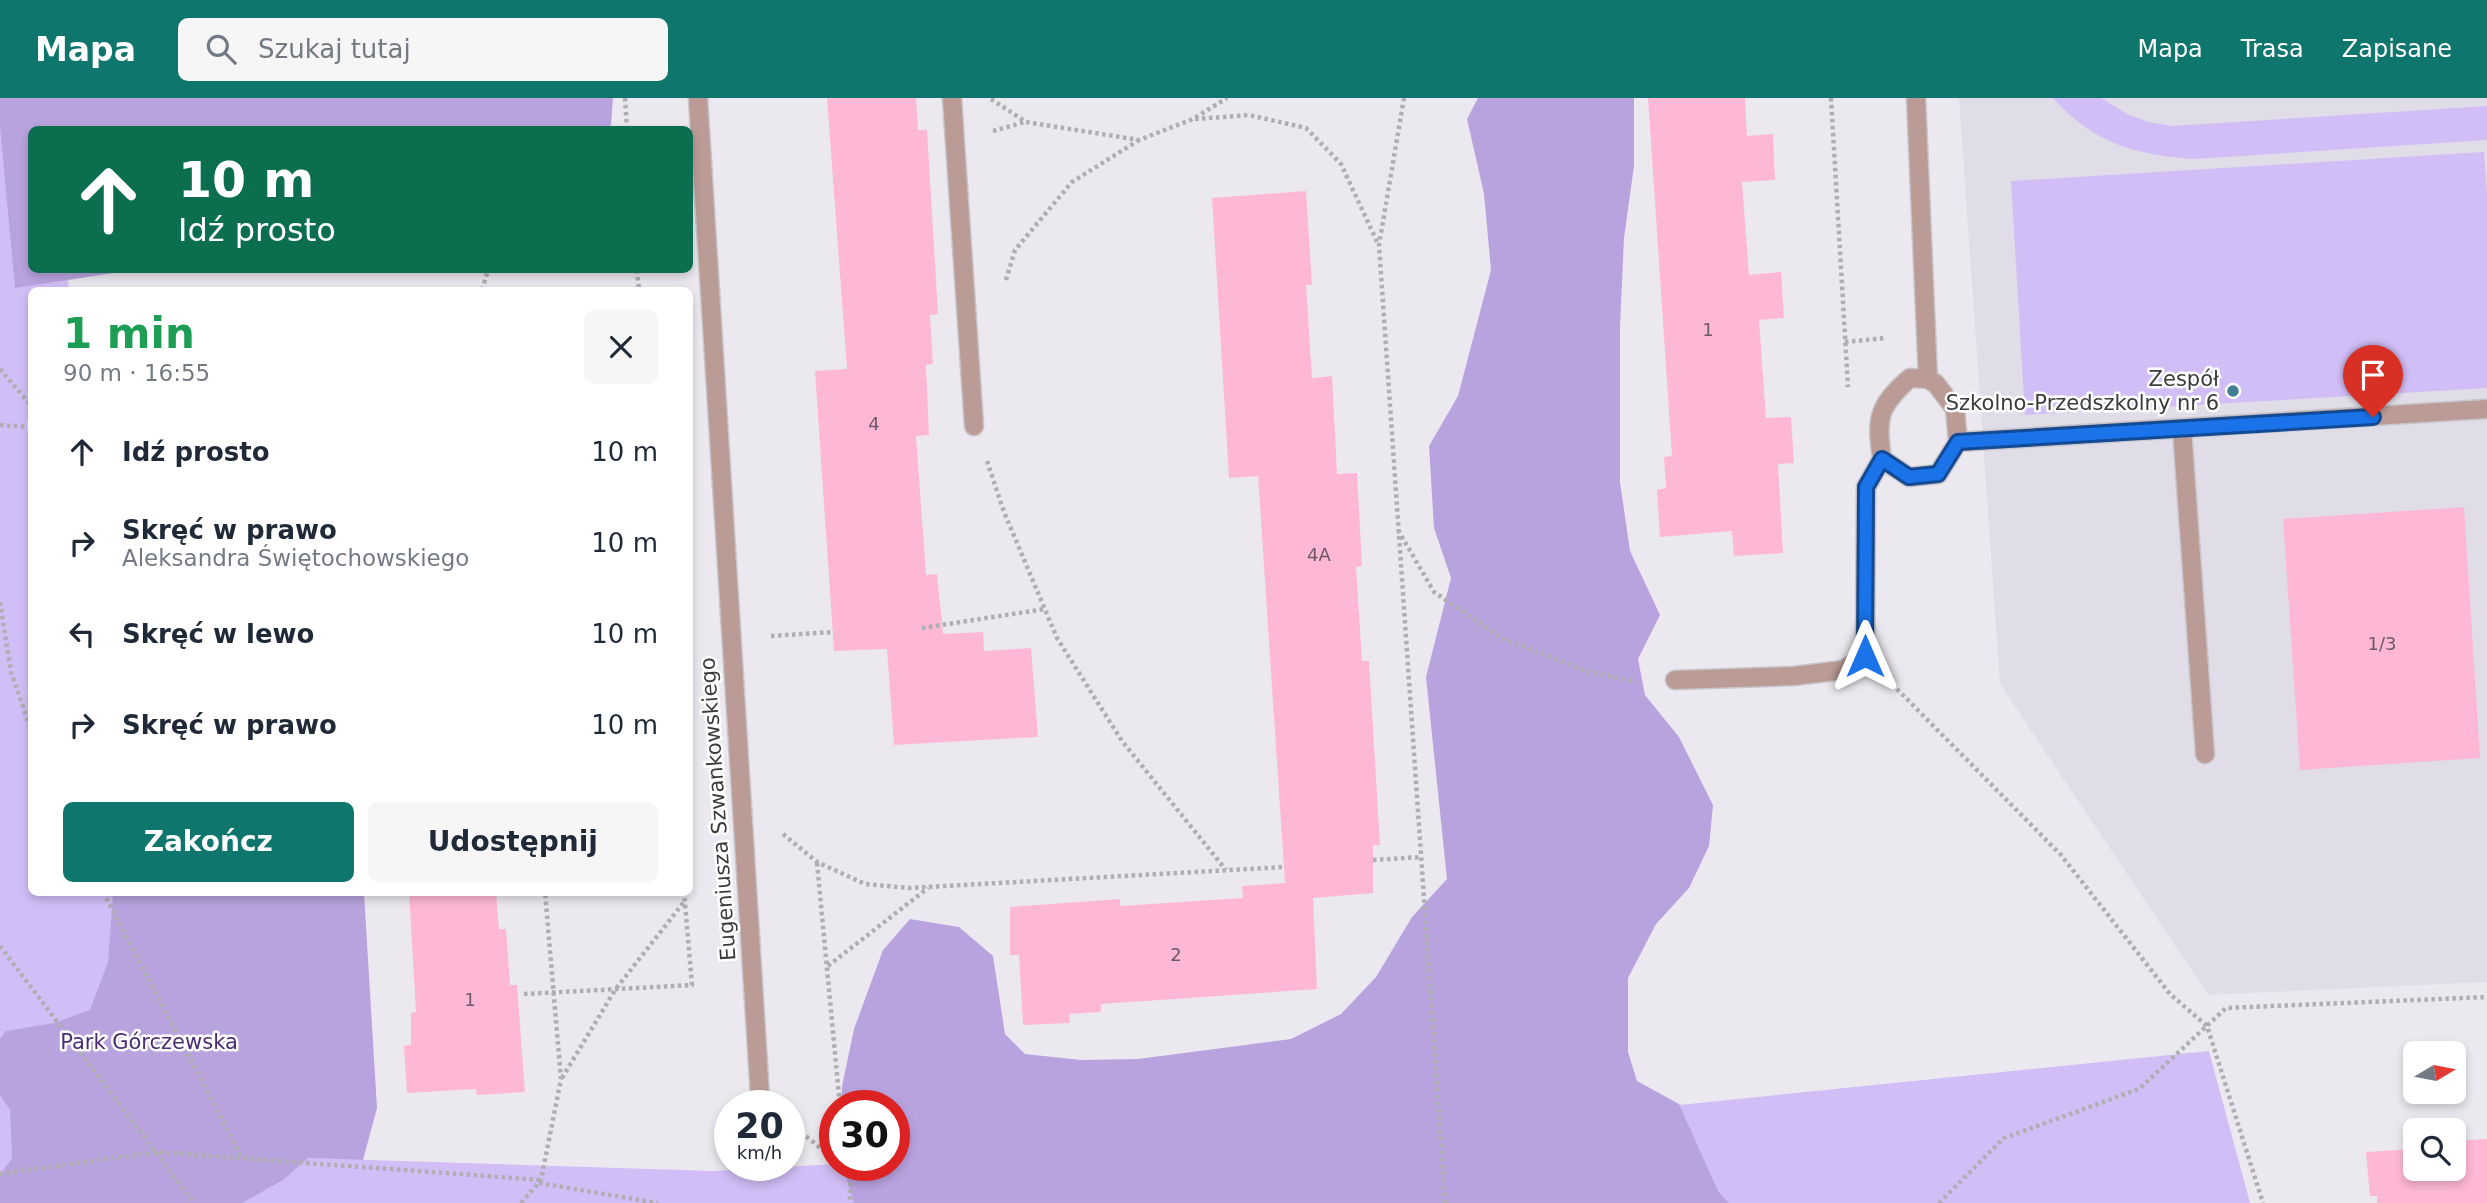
<!DOCTYPE html>
<html lang="pl">
<meta charset="utf-8">
<style>
body{margin:0;font-family:"DejaVu Sans",sans-serif;background:#f6f6f7;color:#1f2937;height:100vh;display:flex;flex-direction:column;font-size:26px;white-space:nowrap}
*{box-sizing:border-box;margin:0}
p{font-size:23px;color:#747a83}
.icon{flex:none;width:38px;height:38px;fill:none;stroke:currentColor;stroke-width:2;stroke-linecap:round;stroke-linejoin:round}
.map{position:relative;flex:1;overflow:hidden}
.panel{position:absolute;left:28px;top:189px;width:665px;height:609px;display:flex;flex-direction:column;background:#fff;border-radius:10px;box-shadow:0 4px 10px #0003}
.panel>*{flex:none}
.top-card{position:absolute;left:28px;top:28px;width:665px;height:147px;border-radius:10px;box-shadow:0 4px 10px #0003;background:#0b6e4f;color:#fff;overflow:hidden}
.needle{width:46px;rotate:80deg}
.tools{position:absolute;left:2403px;top:943px;display:grid;gap:14px}
.tools a{display:grid;place-items:center;width:63px;height:63px;border-radius:10px;background:#fff;box-shadow:0 4px 10px #0003;font-size:35px}
.speed{position:absolute;left:714px;top:992px;display:flex;gap:14px;font-size:35px;font-weight:700;text-align:center}
.speed>*{display:grid;place-content:center;width:91px;height:91px;border-radius:50%;background:#fff;box-shadow:0 4px 10px #0003;line-height:1}
.speed small{font-size:18px;font-weight:400}
.speed .limit{border:10px solid #d22;background:#fff;color:#111}
.pin{position:absolute;display:grid;place-items:center;width:60px;height:60px;color:#fff;margin:-72px -30px;border-radius:50% 50% 50% 0;rotate:-45deg;box-shadow:0 0 7px #0007}
.pin .icon{rotate:45deg}
.me{position:absolute;width:77px;margin:-38px;rotate:0deg;stroke-linejoin:round;filter:drop-shadow(0 0 5px #0008)}
.turn{display:flex;align-items:center;gap:24px;height:147px;padding:0 35px;font-size:32px}
.turn .icon{width:91px;height:91px;stroke-width:2.5}
.turn b{display:block;font-size:49px;line-height:60px}
.round{display:grid;place-items:center;flex:none;width:74px;height:74px;border-radius:10px;background:#f6f6f7}
.overview{display:flex;align-items:center;justify-content:space-between;height:119px;padding:0 35px}
h1{font-size:42px;font-weight:700;line-height:52px;color:#1e9e55}
.action{display:flex;gap:14px;margin-top:auto;padding:14px 35px}
.action a{flex:1;height:80px;border-radius:10px;background:#0f766e;color:#fff;font-size:28px;font-weight:700;line-height:80px;text-align:center}
.action a+a{background:#f6f6f7;color:#1f2937}
ul{padding:0;list-style:none}
li{display:flex;align-items:center;gap:21px;height:91px;padding:0 35px}
li div{flex:1}
li b{display:block;font-size:26px}
li em{font-style:normal}
header{display:flex;align-items:center;gap:42px;box-sizing:border-box;height:98px;padding:0 35px;background:#0f766e;color:#fff}
header strong{font-size:33px}
nav{display:flex;gap:38px;margin-inline-start:auto;font-size:24px}
.search{width:490px;height:63px;background:#f6f6f7;display:flex;align-items:center;gap:18px;box-sizing:border-box;padding:0 24px;border-radius:10px;color:#747a83;font-size:26px}
.map>svg:first-child{display:block}
.built{fill:#e0dce8}
.green{fill:#d2bef7}
.forest{fill:#b9a3df}
.building{fill:#feb8d5}
.lines{fill:none;stroke-linecap:round;stroke-linejoin:round}
.minor-casing{stroke:#c8c6cb;stroke-width:21}
.path{stroke:#afaeb2;stroke-width:4.5;stroke-dasharray:3.5 3.5;stroke-linecap:butt}
.minor{stroke:#bb9b95;stroke-width:18}
.route-casing{stroke:#114b97;stroke-width:18}
.route{stroke:#1a73e8;stroke-width:12}
.poi-dot{fill:#427f95;stroke:#fff;stroke-width:2.5}
.labels{text-anchor:middle;stroke-width:5;stroke-linejoin:round;paint-order:stroke}
.number-label{font-size:18px;fill:#6c5a62}
.poi-label{font-size:21px;fill:#3b3a3c;stroke:#fff;text-anchor:end}
.street-label{font-size:21px;fill:#3b3a3c;stroke:#fff}
.park-label{font-size:21px;fill:#4c2d74;stroke:#fff}
</style>
<header>
<strong>Mapa</strong>
<div class="search"><svg class="icon" aria-label="search" viewBox="0 0 24 24"><circle cx="10" cy="10" r="6"/><path d="M15 15l6 6"/></svg>Szukaj tutaj</div>
<nav><a>Mapa</a><a>Trasa</a><a>Zapisane</a></nav>
</header>
<div class="map">
<svg width="2487" height="1105" viewBox="0 0 2487 1105">
<rect width="100%" height="100%" fill="#ebe9ef"/>
<!-- built -->
<path class="built" d="M 1959,0 L 2487,0 L 2487,884 L 2208,897 L 2000,586 Z"/>
<!-- green -->
<path class="green" d="M 0,0 L 32,32 L 32,172 L 67,172 L 69,192 L 32,192 L 32,324 L 27,324 L 32,378 L 32,794 L 287,795 L 308,1060 L 714,1073 L 835,1066 L 894,1068 L 1472,1028 L 2209,953 L 2250,1105 L 0,1105 Z
M 2053,0 L 2101,0 L 2129,17 L 2148,24 L 2172,28 L 2487,8 L 2487,42 L 2195,61 C 2135,57 2095,46 2053,0 Z
M 2484,54 L 2487,98 L 2487,290 L 2025,317 L 2011,83 Z"/>
<!-- forest -->
<path class="forest" d="M 0,0 L 613,0 L 611,27 L 605,31 L 32,32 L 32,172 L 133,172 L 15,190 L 0,28 Z
M 1478,0 L 1634,0 L 1634,68 L 1624,140 L 1620,229 L 1620,384 L 1630,453 L 1660,517 L 1638,561 L 1645,597 L 1679,639 L 1713,707 L 1709,748 L 1689,790 L 1656,826 L 1628,880 L 1628,954 L 1637,983 L 1679,1006 L 1718,1093 L 1729,1105 L 854,1105 L 843,1068 L 894,1068 L 894,1008 L 841,1008 L 842,988 L 854,931 L 883,852 L 910,821 L 959,829 L 993,858 L 1005,936 L 1025,956 L 1081,962 L 1138,961 L 1291,941 L 1341,916 L 1376,879 L 1412,819 L 1447,781 L 1426,579 L 1451,480 L 1434,430 L 1429,348 L 1458,298 L 1491,172 L 1484,96 L 1467,21 Z
M 113,795 L 364,795 L 377,1010 L 363,1062 L 308,1060 L 283,1082 L 242,1105 L 0,1105 L 0,1077 L 12,1060 L 10,1012 L 0,997 L 0,941 L 6,933 L 54,925 L 90,912 L 108,864 Z"/>
<!-- building -->
<path class="building" d="M 827,0 L 916,0 L 918,32 L 927,32 L 938,216 L 930,217 L 933,266 L 926,267 L 929,337 L 916,338 L 926,477 L 937,476 L 943,536 L 983,534 L 984,553 L 1031,550 L 1038,639 L 894,647 L 887,551 L 834,553 L 815,273 L 847,271 Z
M 1648,0 L 1745,0 L 1747,38 L 1773,36 L 1775,82 L 1742,84 L 1749,177 L 1781,174 L 1784,220 L 1759,222 L 1766,320 L 1791,319 L 1794,365 L 1778,366 L 1783,455 L 1734,458 L 1732,433 L 1660,439 L 1657,392 L 1666,390 L 1664,359 L 1672,358 Z
M 1306,93 L 1312,187 L 1306,187 L 1312,280 L 1332,278 L 1337,376 L 1357,375 L 1362,468 L 1356,469 L 1362,563 L 1369,563 L 1380,747 L 1373,747 L 1373,795 L 1313,800 L 1317,891 L 1101,906 L 1101,914 L 1069,916 L 1070,925 L 1023,927 L 1019,857 L 1010,857 L 1010,809 L 1120,801 L 1120,808 L 1243,800 L 1242,788 L 1285,785 L 1258,378 L 1229,380 L 1212,100 Z
M 2464,409 L 2480,660 L 2300,672 L 2283,421 Z
M 409,794 L 496,794 L 499,831 L 506,831 L 510,887 L 517,887 L 525,994 L 477,997 L 476,991 L 407,995 L 404,948 L 411,947 L 411,915 L 416,914 Z
M 2487,1041 L 2487,1105 L 2377,1105 L 2377,1098 L 2370,1098 L 2366,1054 L 2413,1051 L 2415,1046 L 2415,1071 L 2454,1071 L 2454,1043 Z"/>
<g class="lines">
<!-- minor casing -->
<g class="minor-casing">
<path id="minor" d="M 698,0 L 760,999
M 952,0 L 974,328
M 1916,0 L 1928,281
M 1910,280 L 1928,281 L 1936,286 L 1955,311 L 1958,344 L 1938,376 L 1909,379 L 1882,361 C 1876,320 1878,308 1910,280 Z
M 2182,331 L 2205,656
M 1958,344 L 2487,311
M 1675,582 L 1794,578 L 1843,572 L 1865,558 L 1866,389 L 1882,361"/>
</g>
<!-- path -->
<path class="path" d="M 625,0 L 627,32
M 1404,0 L 1379,147 L 1445,1105
M 1831,0 L 1848,289
M 991,1 L 1026,24 L 1139,42 L 1193,21 L 1227,0
M 1195,21 L 1249,17 L 1306,30 L 1341,66 L 1378,146
M 993,33 L 1025,24
M 637,172 L 639,192
M 1006,182 L 1015,152 L 1072,84 L 1139,42
M 482,192 L 488,172
M 1845,244 L 1886,240
M 0,271 L 32,309
M 0,327 L 32,329
M 987,363 L 1004,414 L 1057,540 L 1122,643 L 1226,772
M 1398,432 L 1434,494 L 1503,541 L 1584,572 L 1636,584
M 0,504 L 11,574 L 32,635
M 922,530 L 1045,511
M 771,538 L 833,534
M 1892,586 L 2061,757 L 2170,896 L 2207,928 L 2263,1105
M 783,736 L 817,764 L 865,786 L 909,790 L 1284,769
M 1373,762 L 1421,759
M 817,765 L 840,1008
M 103,794 L 242,1060
M 0,848 L 194,1105
M 828,868 L 928,790
M 524,896 L 692,887 L 684,794
M 562,980 L 615,892 L 684,804
M 790,1025 L 835,1062
M 841,1068 L 850,1074 L 850,1105
M 0,1076 L 156,1054 L 541,1082
M 539,1085 L 658,1105
M 521,1105 L 541,1082 L 561,981 L 545,794
M 1939,1105 L 2004,1040 L 2139,991 L 2226,910 L 2487,899"/>
<!-- minor -->
<use href="#minor" class="minor"/>
</g>
<g class="lines">
<!-- route casing -->
<g class="route-casing">
<path id="route" d="M 1865,558 L 1866,389 L 1882,361 L 1909,379 L 1938,376 L 1958,344 L 2373,319"/>
</g>
<!-- route -->
<use href="#route" class="route"/>
</g>
<!-- markers -->
<circle class="poi-dot" cx="2233" cy="293" r="7"/>
<g class="labels">
<!-- number labels -->
<g class="number-label">
<text x="1708" y="238">1</text>
<text x="874" y="332">4</text>
<text x="1319" y="463">4A</text>
<text x="2382" y="552">1/3</text>
<text x="1176" y="863">2</text>
<text x="470" y="908">1</text>
</g>
<!-- poi labels -->
<g class="poi-label">
<text x="2219" y="288">Zespół<tspan x="2219" dy="24">Szkolno-Przedszkolny nr 6</tspan></text>
</g>
<!-- street labels -->
<g class="street-label">
<text transform="translate(718 711) rotate(-94)" y="7">Eugeniusza Szwankowskiego</text>
</g>
<!-- park labels -->
<g class="park-label">
<text x="149" y="951">Park Górczewska</text>
</g>
</g>
</svg>
<div class="tools">
<a><svg class="needle" viewBox="-14 -14 28 28"><path d="M0-13l5 13h-10z" fill="#e53935"/><path d="M0 13l5-13h-10z" fill="#747a83"/></svg></a>
<a><svg class="icon" aria-label="search" viewBox="0 0 24 24"><circle cx="10" cy="10" r="6"/><path d="M15 15l6 6"/></svg></a>
</div>
<div class="speed"><div>20<small>km/h</small></div><div class="limit">30</div></div>
<div class="pin" style="left:2373px;top:319px;background:#d93025"><svg class="icon" aria-label="arrive" viewBox="0 0 24 24"><path d="M6 21V4h12l-3 4 3 4H6"/></svg></div>
<svg class="me" style="left:1865px;top:558px" viewBox="-20 -20 40 40"><path d="M0-17L14 15 0 8-14 15z" fill="#1a73e8" stroke="#fff" stroke-width="4"/></svg>
<div class="top-card">
<div class="turn"><svg class="icon" aria-label="ahead" viewBox="0 0 24 24"><path d="M12 20V5M6 11l6-6 6 6"/></svg><div><b>10 m</b>Idź prosto</div></div>
</div>
<section class="panel">
<div class="overview"><div><h1>1 min</h1><p>90 m · 16:55</p></div><a class="round"><svg class="icon" aria-label="close" viewBox="0 0 24 24"><path d="M6 6l12 12M18 6L6 18"/></svg></a></div>
<ul>
<li><svg class="icon" aria-label="ahead" viewBox="0 0 24 24"><path d="M12 20V5M6 11l6-6 6 6"/></svg><div><b>Idź prosto</b></div><em>10 m</em></li>
<li><svg class="icon" aria-label="right" viewBox="0 0 24 24"><path d="M7 20v-9h11M14 6l5 5-5 5"/></svg><div><b>Skręć w prawo</b><p>Aleksandra Świętochowskiego</p></div><em>10 m</em></li>
<li><svg class="icon" aria-label="left" viewBox="0 0 24 24"><path d="M17 20v-9H6M10 6l-5 5 5 5"/></svg><div><b>Skręć w lewo</b></div><em>10 m</em></li>
<li><svg class="icon" aria-label="right" viewBox="0 0 24 24"><path d="M7 20v-9h11M14 6l5 5-5 5"/></svg><div><b>Skręć w prawo</b></div><em>10 m</em></li>
</ul>
<div class="action"><a>Zakończ</a><a>Udostępnij</a></div>
</section>
</div>
